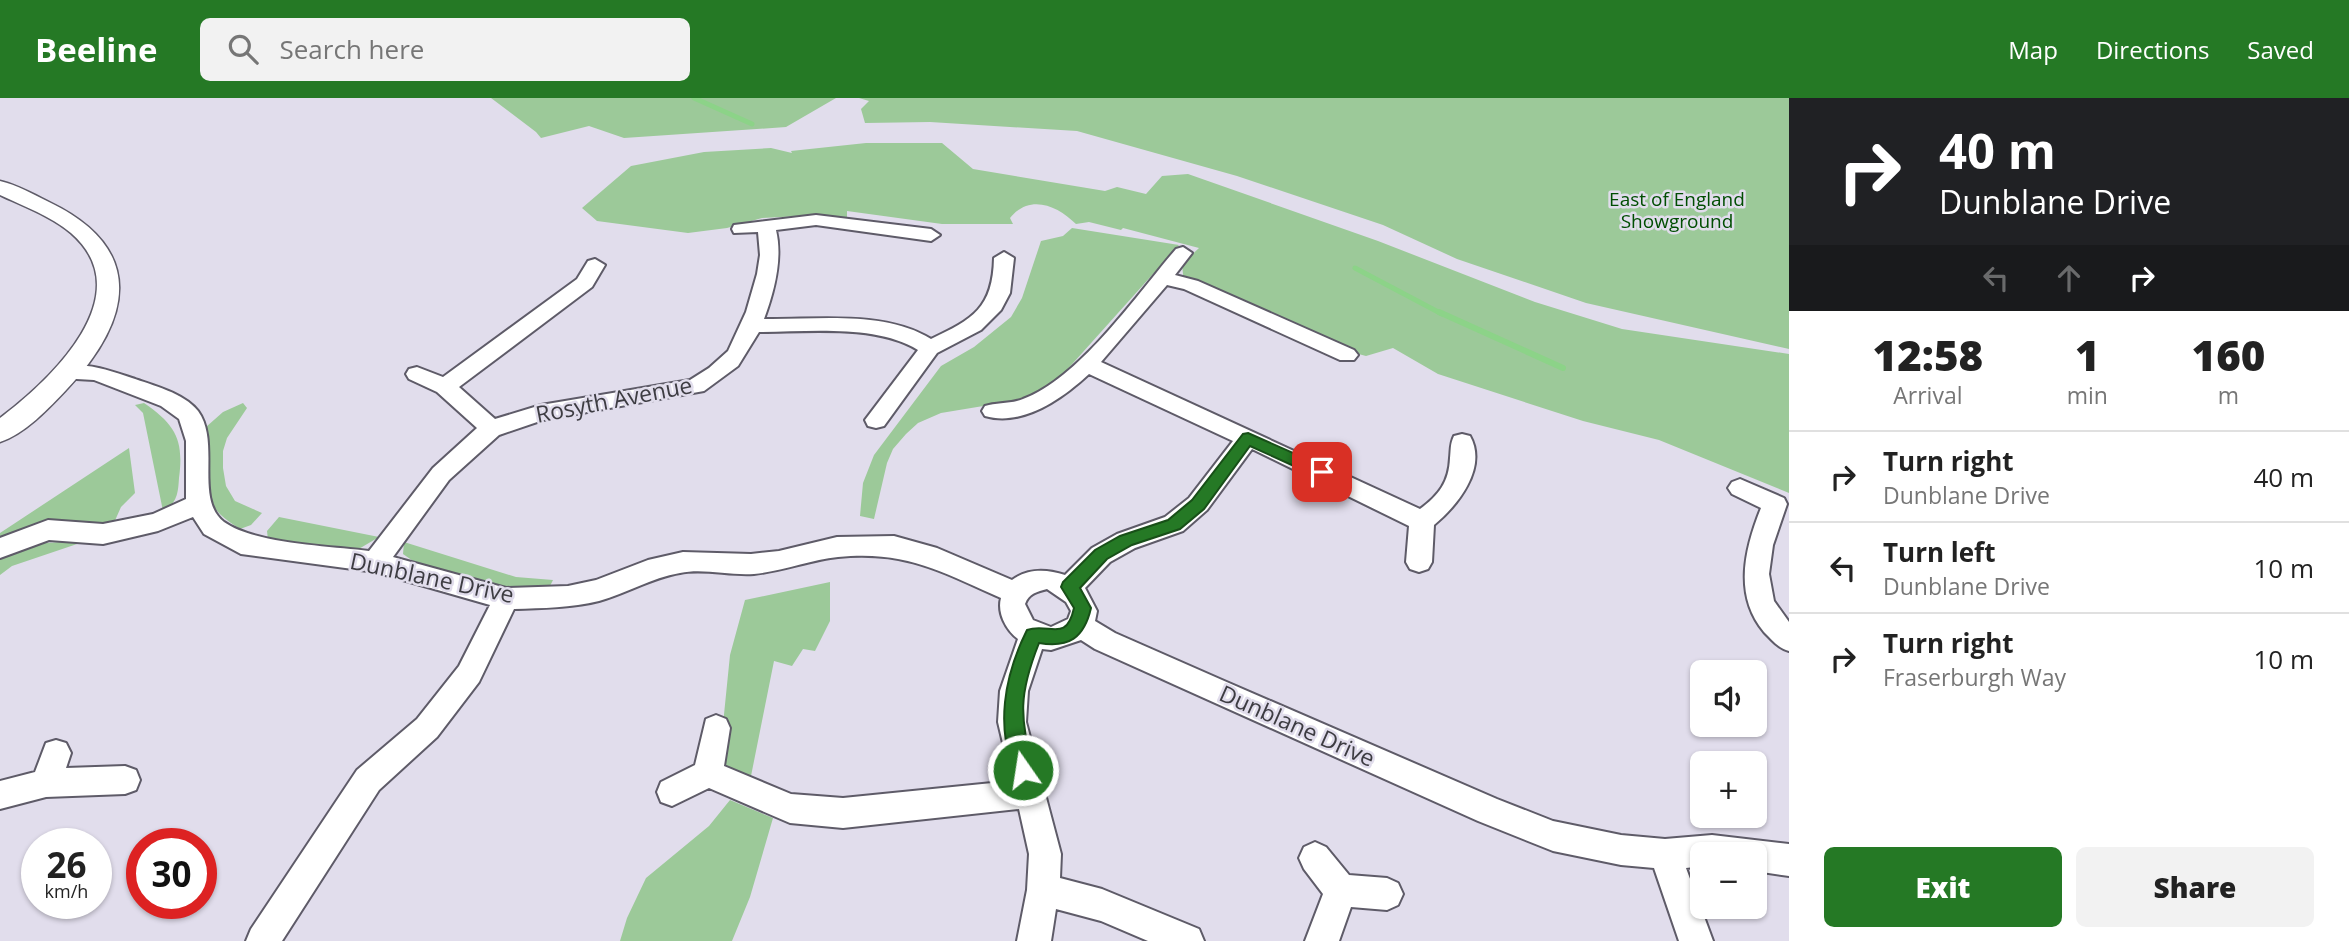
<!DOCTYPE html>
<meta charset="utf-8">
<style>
body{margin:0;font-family:"Open Sans",sans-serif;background:#f2f2f2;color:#222;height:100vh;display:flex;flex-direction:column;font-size:26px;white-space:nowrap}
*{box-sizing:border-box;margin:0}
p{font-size:23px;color:#767676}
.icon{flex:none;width:38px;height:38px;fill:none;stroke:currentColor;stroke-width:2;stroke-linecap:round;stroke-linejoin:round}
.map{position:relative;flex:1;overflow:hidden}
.drawer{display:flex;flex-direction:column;background:#fff;width:560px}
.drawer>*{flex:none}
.hud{background:#202124;color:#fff;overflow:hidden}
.fabs{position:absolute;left:1690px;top:562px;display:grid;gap:14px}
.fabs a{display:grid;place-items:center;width:77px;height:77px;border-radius:10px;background:#fff;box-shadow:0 2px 5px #0004;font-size:35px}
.speed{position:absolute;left:21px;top:730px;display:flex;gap:14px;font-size:35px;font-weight:700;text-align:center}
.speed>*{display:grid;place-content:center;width:91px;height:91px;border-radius:50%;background:#fff;box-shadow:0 2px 5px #0004;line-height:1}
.speed small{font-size:18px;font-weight:400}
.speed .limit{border:10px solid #d22;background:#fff;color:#111}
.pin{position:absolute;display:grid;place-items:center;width:60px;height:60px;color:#fff;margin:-30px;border-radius:14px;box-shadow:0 4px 10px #0006}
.me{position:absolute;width:77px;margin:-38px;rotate:347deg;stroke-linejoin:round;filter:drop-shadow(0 0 5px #0008)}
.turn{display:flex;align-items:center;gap:24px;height:147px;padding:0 35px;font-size:32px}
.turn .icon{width:91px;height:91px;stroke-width:2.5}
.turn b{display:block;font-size:49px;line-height:60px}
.lanes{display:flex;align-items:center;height:66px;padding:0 35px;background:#0003;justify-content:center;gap:35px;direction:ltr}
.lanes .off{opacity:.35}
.eta{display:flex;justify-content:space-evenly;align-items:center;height:119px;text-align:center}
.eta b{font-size:42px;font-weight:800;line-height:49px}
.primary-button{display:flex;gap:14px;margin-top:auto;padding:14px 35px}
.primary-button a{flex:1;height:80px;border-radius:10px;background:#257925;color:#fff;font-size:28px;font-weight:800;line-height:80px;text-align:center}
.primary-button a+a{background:#f2f2f2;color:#222}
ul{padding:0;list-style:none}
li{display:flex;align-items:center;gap:21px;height:91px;padding:0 35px;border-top:2px solid #e0e0e0}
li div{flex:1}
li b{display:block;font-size:26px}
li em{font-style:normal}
header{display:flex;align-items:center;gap:42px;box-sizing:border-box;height:98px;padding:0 35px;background:#257925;color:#fff}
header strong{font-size:33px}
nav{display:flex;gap:38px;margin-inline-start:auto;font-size:24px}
.search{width:490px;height:63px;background:#f2f2f2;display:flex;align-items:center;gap:18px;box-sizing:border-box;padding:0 24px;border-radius:10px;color:#767676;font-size:26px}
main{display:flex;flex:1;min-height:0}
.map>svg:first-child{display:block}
.green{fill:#9cc999}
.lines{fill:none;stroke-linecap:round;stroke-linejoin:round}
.stream-far1{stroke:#8cd388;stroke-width:5}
.stream{stroke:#8cd388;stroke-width:6}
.minor-casing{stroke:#5e5b68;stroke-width:4}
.tertiary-casing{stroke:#5e5b68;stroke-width:3}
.minor{fill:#fff;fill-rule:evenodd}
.tertiary{fill:#fff;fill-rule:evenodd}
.route{fill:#257925;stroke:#184f18;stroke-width:2}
.labels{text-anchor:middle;stroke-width:5;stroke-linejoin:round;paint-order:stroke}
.far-park-label{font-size:19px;fill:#004e02;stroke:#e1ddec}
.street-label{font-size:23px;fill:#3d3c42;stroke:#e1ddec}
</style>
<header>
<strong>Beeline</strong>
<div class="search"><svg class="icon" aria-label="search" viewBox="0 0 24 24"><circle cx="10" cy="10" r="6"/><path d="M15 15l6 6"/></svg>Search here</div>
<nav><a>Map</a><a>Directions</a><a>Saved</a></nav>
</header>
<main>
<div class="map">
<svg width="1789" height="843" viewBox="0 0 1789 843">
<rect width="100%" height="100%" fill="#e1ddec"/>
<!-- green -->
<path class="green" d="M 491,0 L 836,0 L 786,29 L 624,40 L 589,28 L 541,40 L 536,34 Z
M 859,0 L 1789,0 L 1789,251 L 1586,205 L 1457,161 L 1383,127 L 1237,78 L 1077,33 L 930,24 L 865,25 L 861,11 L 869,3 Z
M 866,45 L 942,45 L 973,71 L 1105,93 L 1117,89 L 1146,96 L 1162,78 L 1188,76 L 1378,143 L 1535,204 L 1622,231 L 1789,256 L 1789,395 L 1659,342 L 1583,323 L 1438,276 L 1393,250 L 1366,258 L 1351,254 L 1247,203 L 1184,186 L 1182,166 L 1199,150 L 1123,130 L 1121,132 L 1089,124 L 1076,126 C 1058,108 1030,95 1010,120 L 1013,126 L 942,126 L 847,113 L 847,120 L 801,118 L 762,120 L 727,130 L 688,135 L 597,123 L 582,110 L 631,68 L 704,54 L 771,50 L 792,55 L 791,53 Z
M 1072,130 L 1179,147 L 1057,283 L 1031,300 L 941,315 L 918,325 L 906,336 L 893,351 L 887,365 L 874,421 L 860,418 L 863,385 L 874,357 L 941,268 L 974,249 L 1011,219 L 1022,200 L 1041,143 L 1063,138 Z
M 144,305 C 176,327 184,342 179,380 C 178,396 177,405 163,413 L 143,315 L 135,307 Z
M 243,305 L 247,310 L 227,340 L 223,353 L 223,370 L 226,388 L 235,403 L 262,415 L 251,427 L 240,431 C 198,405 210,393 209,351 C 209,343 207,336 206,329 L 223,314 Z
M 129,350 L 135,395 L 121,409 L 113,427 L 35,429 L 0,441 L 0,435 Z
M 279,419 L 379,439 L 357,452 L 268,442 L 267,433 Z
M 61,444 L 80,445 L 12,468 L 0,477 L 0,459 L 31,446 Z
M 404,444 L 516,479 L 553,482 L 549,490 L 505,489 L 413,463 L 403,456 Z
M 830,484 L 830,523 L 815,553 L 803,551 L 792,568 L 774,563 L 751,678 L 719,666 L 730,557 L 745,502 Z
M 730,702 L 773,720 L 750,799 L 732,843 L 620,843 L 627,820 L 646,780 L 709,728 Z"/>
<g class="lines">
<!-- stream-far1 -->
<path class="stream-far1" d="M 694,0 L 752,26
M 1355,170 L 1442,216"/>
<!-- stream -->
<path class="stream" d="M 1439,214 L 1563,270"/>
<!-- minor casing -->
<g class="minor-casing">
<path id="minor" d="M 816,117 L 931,131 L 940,137 L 931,143 L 816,127 L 776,132 C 783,161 774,194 764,221 C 817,222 884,212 931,241 C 973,221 993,210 994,160 L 1004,154 L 1014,160 L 1010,195 L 1001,212 L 981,232 L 937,255 L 884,328 L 876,330 L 868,328 L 865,322 L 918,252 C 876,226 807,234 759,234 L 738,268 L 704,293 L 543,322 L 499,337 L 449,382 L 393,459 L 506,490 L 568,488 L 596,482 L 648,462 L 683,454 L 751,456 L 779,453 L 837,439 L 894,438 L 937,450 L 1012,482 C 1028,470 1047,471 1065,477 L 1092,450 L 1117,436 L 1165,419 L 1189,400 L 1233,343 L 1089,276 C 1063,300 1023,329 985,318 L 982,313 L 985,308 C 997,304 1011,306 1023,301 C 1079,281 1138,195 1176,151 L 1183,149 L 1192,155 L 1175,177 L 1198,183 L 1354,252 L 1358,257 L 1354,262 L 1340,262 L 1184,191 L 1167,187 L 1101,264 L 1420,411 C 1439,397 1449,384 1450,360 C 1451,352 1450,346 1454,338 L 1462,336 L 1470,338 C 1488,370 1457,408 1434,427 L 1432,464 L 1428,471 L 1419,474 L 1410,471 L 1406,464 L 1409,428 L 1252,351 L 1207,412 L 1183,433 L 1135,450 L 1110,464 L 1085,490 L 1097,513 L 1095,523 L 1115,535 L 1222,582 L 1497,701 L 1553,723 L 1621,737 L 1665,741 L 1712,737 L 1789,746 L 1789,778 L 1755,773 L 1755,756 L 1703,756 L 1703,768 L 1686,770 L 1713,843 L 1679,843 L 1654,770 L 1621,767 L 1553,753 L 1478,723 L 1095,551 L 1081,542 L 1051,552 L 1042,551 L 1028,593 L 1026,624 L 1061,756 L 1060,780 L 1102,791 L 1199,831 L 1204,843 L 1148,843 L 1101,823 L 1056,811 L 1051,843 L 1017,843 L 1027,792 L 1029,756 L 1019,711 L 843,730 L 790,725 L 709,690 L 672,708 L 661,704 L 657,694 L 661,684 L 695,667 L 706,621 L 716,617 L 726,621 L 730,630 L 724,668 L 791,696 L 843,700 L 1012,683 L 998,624 L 1000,593 L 1018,541 C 1006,532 997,515 1001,500 C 942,474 906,452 838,459 C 810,462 783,473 754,476 C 730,478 704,470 680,475 C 651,480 627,495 599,503 C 571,510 543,510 514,511 L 479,584 L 437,639 L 379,692 L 282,843 L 246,843 L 251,831 L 357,672 L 417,621 L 459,568 L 490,507 L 375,474 L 241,456 L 204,436 L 193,419 L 158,433 L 103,446 L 49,442 L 0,460 L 0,440 L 48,422 L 103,426 L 153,416 L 186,401 L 186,343 L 179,321 L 161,308 L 94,282 L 59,280 L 56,275 L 59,270 C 85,263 108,272 132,280 C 152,287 184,295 198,313 C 221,344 194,401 224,424 C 255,446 330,448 369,453 L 433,370 L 477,330 L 437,294 L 409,281 L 406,276 L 409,271 L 417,269 L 443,279 L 577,181 L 588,163 L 595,161 L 605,167 L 592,189 L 459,289 L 495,321 L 541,307 L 690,282 L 709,270 L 728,253 L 746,214 L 757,176 L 760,157 L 758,134 L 734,135 L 732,131 L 734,127 ZM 1047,491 L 1066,504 L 1071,513 L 1068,521 L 1051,529 L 1033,522 L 1025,506 C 1029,495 1037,494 1047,491 Z
M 1740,381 L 1784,400 L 1787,406 L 1773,447 L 1769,476 L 1774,503 L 1789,524 L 1789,553 C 1778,550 1772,542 1764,534 C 1733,497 1745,450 1761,410 L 1732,396 L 1728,390 L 1732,384 Z
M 56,642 L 66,645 L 71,655 L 66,670 L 125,668 L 136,672 L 140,682 L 136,692 L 125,696 L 46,699 L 0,711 L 0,683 L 35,674 L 46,645 Z
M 1315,744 L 1326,749 L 1349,777 L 1387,780 L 1398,785 L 1403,796 L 1398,807 L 1387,812 L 1351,809 L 1339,843 L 1305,843 L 1323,796 L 1304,771 L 1299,760 L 1304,749 Z"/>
</g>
<!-- tertiary casing -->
<g class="tertiary-casing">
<path id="tertiary" d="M 0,83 C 17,87 33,96 49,104 C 147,151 132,222 67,291 C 49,310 25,336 0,344 L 0,320 C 50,282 142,197 71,135 C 51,118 23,108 0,97 Z"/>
</g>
<!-- minor -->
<use href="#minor" class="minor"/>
<!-- tertiary -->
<use href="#tertiary" class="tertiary"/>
</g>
<!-- route -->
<path class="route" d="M 1248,335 L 1327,370 L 1329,374 L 1322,380 L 1316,378 L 1250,348 L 1204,411 L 1180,431 L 1132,447 L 1107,461 L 1080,490 L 1091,510 C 1084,540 1069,550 1039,545 C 1018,598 1020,617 1033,672 L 1030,678 L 1023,681 L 1016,678 C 995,630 1004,578 1027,532 C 1049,524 1066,546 1074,510 L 1061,489 L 1063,484 L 1095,452 L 1120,438 L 1168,422 L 1192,402 L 1243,336 Z"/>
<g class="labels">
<!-- far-park labels -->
<g class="far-park-label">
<text x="1677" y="108">East of England<tspan x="1677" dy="22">Showground</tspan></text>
</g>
<!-- street labels -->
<g class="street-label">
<text transform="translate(614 302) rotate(-11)" y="8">Rosyth Avenue</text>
<text transform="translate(432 480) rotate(12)" y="8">Dunblane Drive</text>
<text transform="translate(1297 628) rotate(24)" y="8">Dunblane Drive</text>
</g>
</g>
</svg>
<div class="fabs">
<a><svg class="icon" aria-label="sound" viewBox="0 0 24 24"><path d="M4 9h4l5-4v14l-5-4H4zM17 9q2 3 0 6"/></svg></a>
<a>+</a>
<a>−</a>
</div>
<div class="speed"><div>26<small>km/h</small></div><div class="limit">30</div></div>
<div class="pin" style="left:1322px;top:374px;background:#d93025"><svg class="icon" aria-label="arrive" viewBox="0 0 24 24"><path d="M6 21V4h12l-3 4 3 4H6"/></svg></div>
<svg class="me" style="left:1023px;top:672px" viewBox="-20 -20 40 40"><circle r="17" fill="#257925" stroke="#fff" stroke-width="3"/><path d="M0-11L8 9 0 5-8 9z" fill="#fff"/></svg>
</div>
<section class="drawer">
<div class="hud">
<div class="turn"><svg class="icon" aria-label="right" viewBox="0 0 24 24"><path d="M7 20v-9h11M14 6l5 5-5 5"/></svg><div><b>40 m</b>Dunblane Drive</div></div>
<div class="lanes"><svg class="icon off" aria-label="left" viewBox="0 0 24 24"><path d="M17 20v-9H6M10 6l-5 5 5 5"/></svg><svg class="icon off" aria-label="ahead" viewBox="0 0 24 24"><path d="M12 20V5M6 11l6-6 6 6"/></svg><svg class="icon" aria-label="right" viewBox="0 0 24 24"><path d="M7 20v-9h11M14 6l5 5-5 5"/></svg></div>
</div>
<div class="eta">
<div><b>12:58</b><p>Arrival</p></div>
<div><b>1</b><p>min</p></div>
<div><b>160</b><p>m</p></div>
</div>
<ul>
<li><svg class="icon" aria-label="right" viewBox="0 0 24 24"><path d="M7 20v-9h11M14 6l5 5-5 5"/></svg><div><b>Turn right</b><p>Dunblane Drive</p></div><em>40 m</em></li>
<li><svg class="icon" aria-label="left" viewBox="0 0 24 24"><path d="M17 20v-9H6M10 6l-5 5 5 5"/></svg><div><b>Turn left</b><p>Dunblane Drive</p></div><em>10 m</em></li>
<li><svg class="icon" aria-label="right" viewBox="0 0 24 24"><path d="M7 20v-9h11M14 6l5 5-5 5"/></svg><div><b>Turn right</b><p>Fraserburgh Way</p></div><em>10 m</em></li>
</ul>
<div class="primary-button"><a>Exit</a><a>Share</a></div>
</section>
</main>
